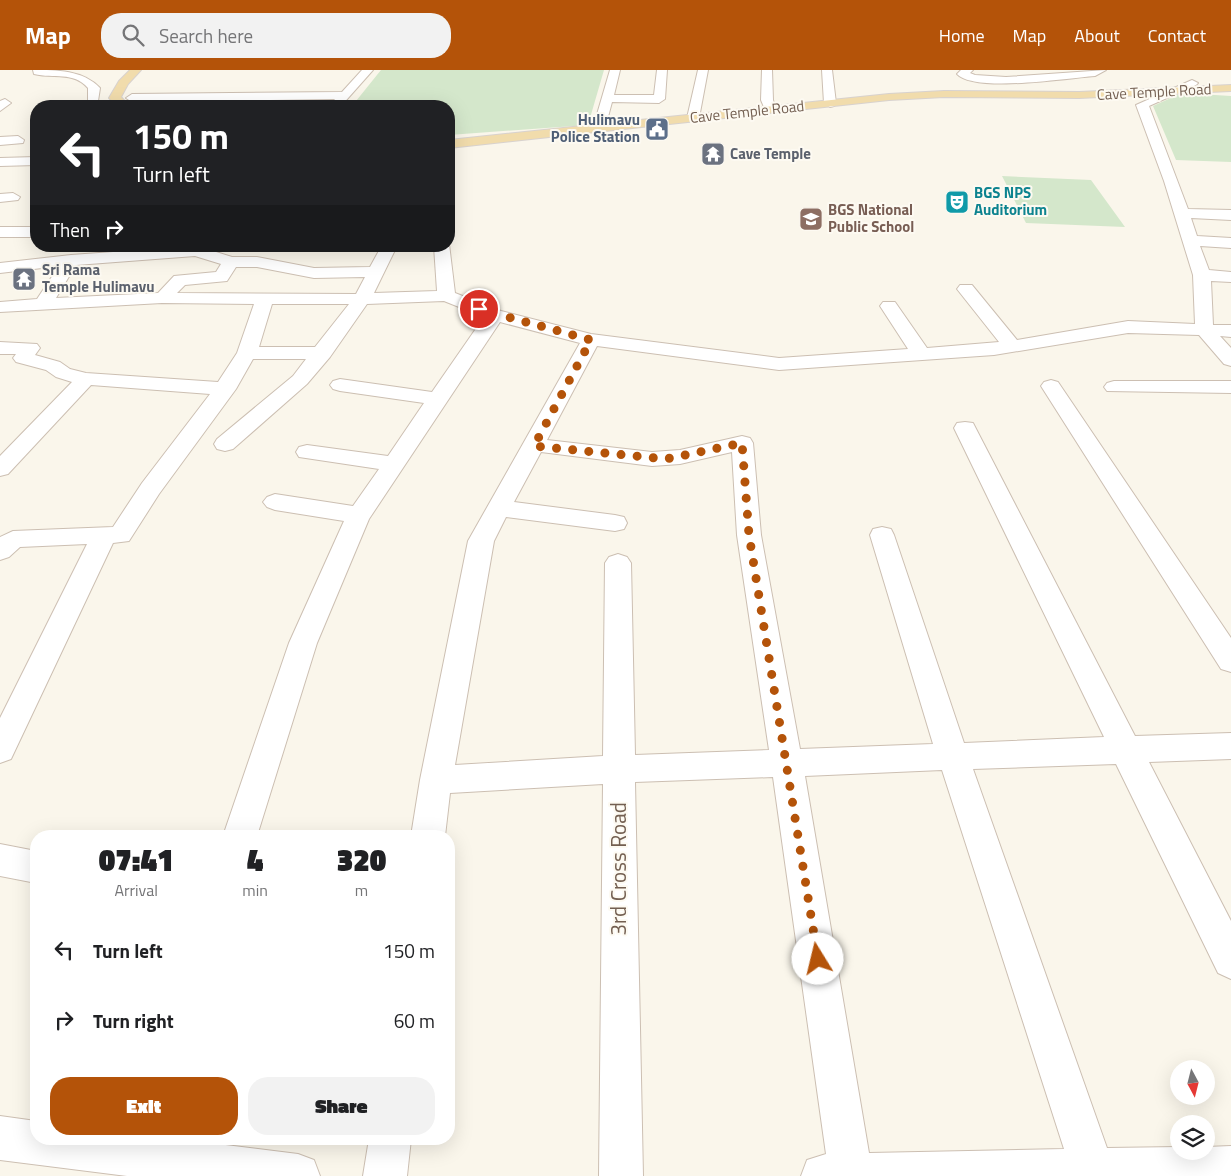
<!DOCTYPE html>
<style>
body{margin:0;font-family:"Titillium Web",sans-serif;background:#f2f2f2;color:#202124;height:100vh;display:flex;flex-direction:column;font-size:19px;white-space:nowrap}
*{box-sizing:border-box;margin:0}
p{font-size:16px;color:#757577}
.icon{flex:none;width:28px;height:28px;fill:none;stroke:currentColor;stroke-width:2;stroke-linecap:round;stroke-linejoin:round}
.map{position:relative;flex:1;overflow:hidden}
.panel{position:absolute;left:30px;top:760px;width:425px;height:315px;display:flex;flex-direction:column;background:#fff;border-radius:20px;box-shadow:0 5px 20px #0002}
.panel>*{flex:none}
.top-card{position:absolute;left:30px;top:30px;width:425px;height:152px;border-radius:20px;box-shadow:0 5px 20px #0002;background:#202124;color:#fff;overflow:hidden}
.needle{width:32px;rotate:173deg}
.fabs{position:absolute;left:1170px;top:990px;display:grid;gap:10px}
.fabs a{display:grid;place-items:center;width:45px;height:45px;border-radius:50%;background:#fff;box-shadow:0 5px 20px #0002;font-size:25px}
.pin{position:absolute;display:grid;place-items:center;width:42px;height:42px;color:#fff;margin:-21px;border:2px solid #fff;border-radius:50%;box-shadow:0 1px 5px #0007}
.me{position:absolute;width:55px;margin:-28px;rotate:351deg;stroke-linejoin:round;filter:drop-shadow(0 0 4px #0008)}
.turn{display:flex;align-items:center;gap:18px;height:105px;padding:0 20px;font-size:22px}
.turn .icon{width:65px;height:65px;stroke-width:2.5}
.turn b{display:block;font-size:35px;line-height:42px}
.then{display:flex;align-items:center;height:48px;padding:0 20px;background:#0003;gap:10px;font-size:19px}
.eta{display:flex;justify-content:space-evenly;align-items:center;height:85px;text-align:center}
.eta b{font-size:30px;font-weight:800;line-height:35px}
.button{display:flex;gap:10px;margin-top:auto;padding:10px 20px}
.button a{flex:1;height:58px;border-radius:20px;background:#b45309;color:#fff;font-size:20px;font-weight:800;line-height:58px;text-align:center}
.button a+a{background:#f2f2f2;color:#202124}
ul{padding:0;list-style:none}
li{display:flex;align-items:center;gap:15px;height:70px;padding:0 20px}
li div{flex:1}
li b{display:block;font-size:19px}
li em{font-style:normal}
header{display:flex;align-items:center;gap:30px;box-sizing:border-box;height:70px;padding:0 25px;background:#b45309;color:#fff}
header strong{font-size:24px}
nav{display:flex;gap:28px;margin-inline-start:auto;font-size:18px}
.search{width:350px;height:45px;background:#f2f2f2;display:flex;align-items:center;gap:12px;box-sizing:border-box;padding:0 18px;border-radius:20px;color:#757577;font-size:19px}
.map>svg:first-child{display:block}
.green{fill:#d4e7cb}
.lines{fill:none;stroke-linecap:round;stroke-linejoin:round}
.minor-casing{stroke:#ccbfb2;stroke-width:2}
.major-casing{stroke:#d8d2ce;stroke-width:2}
.minor{fill:#fff;fill-rule:evenodd}
.major{fill:#f1dcac;fill-rule:evenodd}
.route{stroke:#b45309;stroke-width:9;stroke-dasharray:0 16.2}
.labels{text-anchor:middle;stroke-width:4;stroke-linejoin:round;paint-order:stroke}
.far-street-label{font-size:15px;fill:#735f51;stroke:#fdfaf2}
.far-service-label{font-size:15px;font-weight:bold;fill:#4e5e75;stroke:#fdfaf2;text-anchor:end}
.far-worship-label{font-size:15px;font-weight:bold;fill:#5b616d;stroke:#fdfaf2;text-anchor:start}
.far-culture-label{font-size:15px;font-weight:bold;fill:#0d838f;stroke:#fdfaf2;text-anchor:start}
.far-education-label{font-size:15px;font-weight:bold;fill:#785e54;stroke:#fdfaf2;text-anchor:start}
.near-street-label{font-size:21px;fill:#735f51;stroke:#fdfaf2}
</style>
<header>
<strong>Map</strong>
<div class="search"><svg class="icon" aria-label="search" viewBox="0 0 24 24"><circle cx="10" cy="10" r="6"/><path d="M15 15l6 6"/></svg>Search here</div>
<nav><a>Home</a><a>Map</a><a>About</a><a>Contact</a></nav>
</header>
<div class="map">
<svg width="1231" height="1106" viewBox="0 0 1231 1106">
<rect width="100%" height="100%" fill="#faf6eb"/>
<!-- green -->
<path class="green" d="M 381,0 L 604,0 L 588,55 L 449,65 L 449,36 L 352,36 Z
M 1182,23 L 1231,26 L 1231,92 L 1176,90 L 1153,36 Z
M 1002,106 L 1091,110 L 1125,157 L 1026,153 Z"/>
<g class="lines">
<!-- minor casing -->
<g class="minor-casing">
<path id="minor" d="M 33,0 C 57,0 83,0 100,18 L 98,31 L 123,32 L 129,36 L 88,36 L 88,18 C 73,1 54,9 34,4 Z
M 362,0 L 373,0 L 341,36 L 329,36 L 335,29 L 132,32 L 126,28 L 132,24 L 342,22 Z
M 610,0 L 620,0 L 614,25 L 654,25 L 657,0 L 667,0 L 665,29 L 659,33 L 612,32 L 605,58 L 599,62 L 593,58 Z
M 698,0 L 708,0 L 699,48 L 693,52 L 687,48 Z
M 762,0 L 772,0 L 773,30 L 776,39 L 774,42 L 766,42 L 761,30 Z
M 822,0 L 832,0 L 836,33 L 834,36 L 830,37 L 824,33 Z
M 961,0 L 973,0 L 970,3 L 975,5 L 1006,7 L 1106,0 L 1095,6 C 1067,8 975,23 957,4 Z
M 1192,10 L 1198,13 L 1196,15 L 1149,36 L 1188,139 L 1231,140 L 1231,150 L 1191,148 L 1197,166 L 1231,168 L 1231,178 L 1200,176 L 1209,200 L 1231,202 L 1231,212 L 1211,211 L 1213,255 L 1231,255 L 1231,267 L 1220,266 L 1231,278 L 1231,296 L 1224,294 L 1199,265 L 1128,263 L 994,285 L 779,300 L 597,276 L 547,370 L 652,382 L 680,380 L 742,366 L 750,368 L 753,373 L 761,465 L 800,679 L 933,674 L 870,465 L 873,459 L 882,457 L 891,459 L 894,465 L 964,673 L 1104,667 L 954,358 L 957,353 L 965,352 L 973,353 L 1135,666 L 1231,663 L 1231,689 L 1149,692 L 1231,851 L 1231,909 L 1218,903 L 1116,694 L 973,699 L 1107,1078 L 1179,1077 L 1179,1081 L 1206,1081 L 1206,1077 L 1231,1076 L 1231,1106 L 801,1106 L 807,1090 L 826,1084 L 773,707 L 635,712 L 643,1106 L 599,1106 L 603,714 L 450,723 L 445,766 L 411,766 L 420,710 L 468,471 L 580,273 L 500,252 L 369,449 L 317,573 L 257,766 L 223,766 L 289,573 L 344,451 L 275,440 L 267,437 L 263,432 L 267,427 L 275,424 L 353,436 L 379,399 L 299,387 L 296,382 L 299,377 L 307,375 L 388,386 L 424,333 L 340,321 L 333,319 L 330,315 L 333,311 L 340,309 L 432,322 L 484,247 L 444,231 L 367,234 L 330,287 L 307,314 L 233,379 L 225,381 L 217,379 L 214,374 L 217,369 L 293,306 L 306,289 L 253,289 L 236,319 L 159,424 L 129,471 L 113,473 L 11,689 L 0,693 L 0,648 L 87,474 L 20,477 L 9,487 L 0,490 L 0,467 L 13,461 L 113,457 L 142,413 L 210,324 L 91,315 L 8,404 L 0,406 L 0,386 L 72,312 L 56,307 L 46,300 L 16,292 L 13,288 L 16,284 L 0,284 L 0,272 L 37,274 L 40,278 L 35,285 L 60,292 L 70,299 L 86,303 L 218,312 L 237,283 L 254,234 L 162,233 L 0,242 L 0,232 L 37,229 L 59,196 L 0,203 L 0,193 L 71,185 L 197,176 L 232,187 L 257,187 L 314,198 L 370,197 L 381,177 L 392,176 L 395,180 L 374,223 L 437,221 L 434,176 L 449,176 L 449,174 L 455,223 L 501,241 L 591,264 L 779,288 L 908,279 L 880,236 L 883,232 L 895,232 L 927,278 L 999,272 L 957,219 L 960,215 L 972,215 L 1017,270 L 1128,251 L 1195,254 L 1193,205 L 1164,111 L 1136,35 ZM 195,186 L 221,194 L 216,202 L 174,206 L 158,223 L 56,228 L 76,195 ZM 236,197 L 257,197 L 314,208 L 365,207 L 356,224 L 177,223 L 185,215 L 227,211 ZM 272,234 L 349,234 L 315,277 L 259,277 ZM 541,382 L 652,396 L 680,394 L 732,382 L 737,465 L 769,680 L 635,685 L 631,493 L 627,487 L 618,484 L 609,487 L 605,493 L 603,686 L 455,695 L 494,471 L 506,447 L 615,461 L 624,459 L 627,453 L 624,447 L 615,445 L 514,432 ZM 942,700 L 1064,1079 L 869,1083 L 805,706 Z
M 5,29 L 11,33 L 0,41 L 0,31 Z
M 18,66 L 24,70 L 23,73 L 0,75 L 0,67 Z
M 36,87 L 36,95 L 0,96 L 0,88 Z
M 13,123 L 20,127 L 18,130 L 0,132 L 0,124 Z
M 0,157 L 36,157 L 36,167 L 0,167 Z
M 1051,310 L 1058,312 L 1231,568 L 1231,602 L 1221,599 L 1041,316 L 1044,312 Z
M 1114,311 L 1231,311 L 1231,323 L 1107,321 L 1104,317 L 1107,313 Z
M 0,774 L 36,781 L 36,813 L 0,806 Z
M 0,1046 L 36,1051 L 36,1069 L 177,1069 L 298,1084 L 314,1090 L 320,1106 L 127,1106 L 0,1090 Z
M 369,1069 L 411,1069 L 407,1106 L 363,1106 Z"/>
</g>
<!-- major casing -->
<g class="major-casing">
<path id="major" d="M 130,0 L 141,0 L 128,14 L 121,27 L 129,36 L 117,36 L 109,28 L 119,11 Z
M 1231,15 L 1231,21 L 1079,28 L 944,27 L 889,30 L 449,78 L 449,70 L 889,24 L 944,21 L 1079,22 Z"/>
</g>
<!-- minor -->
<use href="#minor" class="minor"/>
<!-- major -->
<use href="#major" class="major"/>
</g>
<g class="lines">
<!-- route -->
<path class="route" d="M 479,239 L 591,270 L 534,376 L 666,389 L 742,373 L 749,465 L 818,889"/>
</g>
<!-- icons -->
<defs>
<g id="civic-square" transform="scale(1.25)"><rect x="-9" y="-9" width="18" height="18" rx="4" fill="#5c6f8a" stroke="#fdfaf2"/><path d="M-.6-6.5H3V-4.5H.6V-3L4-1V1h2V6H-6V1h2V-1L-.6-3ZM-1.2 2.5V6h2.4V2.5Z" fill="#fff"/></g>
<g id="temple-square" transform="scale(1.25)"><rect x="-9" y="-9" width="18" height="18" rx="4" fill="#6b7280" stroke="#fdfaf2"/><path d="M0-6L5-2H3V0L6.5 2.5H4V6H1.5V3h-3V6H-4V2.5H-6.5L-3 0V-2H-5Z" fill="#fff"/></g>
<g id="theatre-square" transform="scale(1.25)"><rect x="-9" y="-9" width="18" height="18" rx="4" fill="#0f9aa8" stroke="#fdfaf2"/><path d="M-5-5.5Q0-4 5-5.5V0Q5 5 0 6Q-5 5-5 0ZM-3.3-2.5H-1v1.5H-3.3ZM1-2.5H3.3v1.5H1ZM-2.8 1Q0 5.5 2.8 1Z" fill="#fff"/></g>
<g id="school-square" transform="scale(1.25)"><rect x="-9" y="-9" width="18" height="18" rx="4" fill="#8d6e63" stroke="#fdfaf2"/><path d="M0-5L7-2L0 1L-7-2ZM-4 1L0 2.5L4 1V4Q0 6-4 4Z" fill="#fff"/></g>
</defs>
<g fill-rule="evenodd">
<use href="#civic-square" x="657" y="59"/>
<use href="#temple-square" x="713" y="84"/>
<use href="#theatre-square" x="957" y="132"/>
<use href="#school-square" x="811" y="149"/>
<use href="#temple-square" x="24" y="209"/>
</g>
<g class="labels">
<!-- far-street labels -->
<g class="far-street-label">
<text transform="translate(1154 22) rotate(-3)" y="5">Cave Temple Road</text>
<text transform="translate(747 42) rotate(-6)" y="5">Cave Temple Road</text>
</g>
<!-- far-service labels -->
<g class="far-service-label">
<text x="640" y="55">Hulimavu<tspan x="640" dy="17">Police Station</tspan></text>
</g>
<!-- far-worship labels -->
<g class="far-worship-label">
<text x="730" y="89">Cave Temple</text>
<text x="42" y="205">Sri Rama<tspan x="42" dy="17">Temple Hulimavu</tspan></text>
</g>
<!-- far-culture labels -->
<g class="far-culture-label">
<text x="974" y="128">BGS NPS<tspan x="974" dy="17">Auditorium</tspan></text>
</g>
<!-- far-education labels -->
<g class="far-education-label">
<text x="828" y="145">BGS National<tspan x="828" dy="17">Public School</tspan></text>
</g>
<!-- near-street labels -->
<g class="near-street-label">
<text transform="translate(619 799) rotate(-90)" y="7">3rd Cross Road</text>
</g>
</g>
</svg>
<div class="fabs">
<a><svg class="needle" viewBox="-14 -14 28 28"><path d="M0-13l5 13h-10z" fill="#e53935"/><path d="M0 13l5-13h-10z" fill="#757577"/></svg></a>
<a><svg class="icon" aria-label="layers" viewBox="0 0 24 24"><path d="M12 4l9 5-9 5-9-5zM3 14l9 5 9-5"/></svg></a>
</div>
<div class="pin" style="left:479px;top:239px;background:#d93025"><svg class="icon" aria-label="arrive" viewBox="0 0 24 24"><path d="M6 21V4h12l-3 4 3 4H6"/></svg></div>
<svg class="me" style="left:818px;top:889px" viewBox="-20 -20 40 40"><circle r="19" fill="#fff"/><path d="M0-13L10 11 0 6-10 11z" fill="#b45309"/></svg>
<div class="top-card">
<div class="turn"><svg class="icon" aria-label="left" viewBox="0 0 24 24"><path d="M17 20v-9H6M10 6l-5 5 5 5"/></svg><div><b>150 m</b>Turn left</div></div>
<div class="then">Then<svg class="icon" aria-label="right" viewBox="0 0 24 24"><path d="M7 20v-9h11M14 6l5 5-5 5"/></svg></div>
</div>
<section class="panel">
<div class="eta">
<div><b>07:41</b><p>Arrival</p></div>
<div><b>4</b><p>min</p></div>
<div><b>320</b><p>m</p></div>
</div>
<ul>
<li><svg class="icon" aria-label="left" viewBox="0 0 24 24"><path d="M17 20v-9H6M10 6l-5 5 5 5"/></svg><div><b>Turn left</b></div><em>150 m</em></li>
<li><svg class="icon" aria-label="right" viewBox="0 0 24 24"><path d="M7 20v-9h11M14 6l5 5-5 5"/></svg><div><b>Turn right</b></div><em>60 m</em></li>
</ul>
<div class="button"><a>Exit</a><a>Share</a></div>
</section>
</div>
